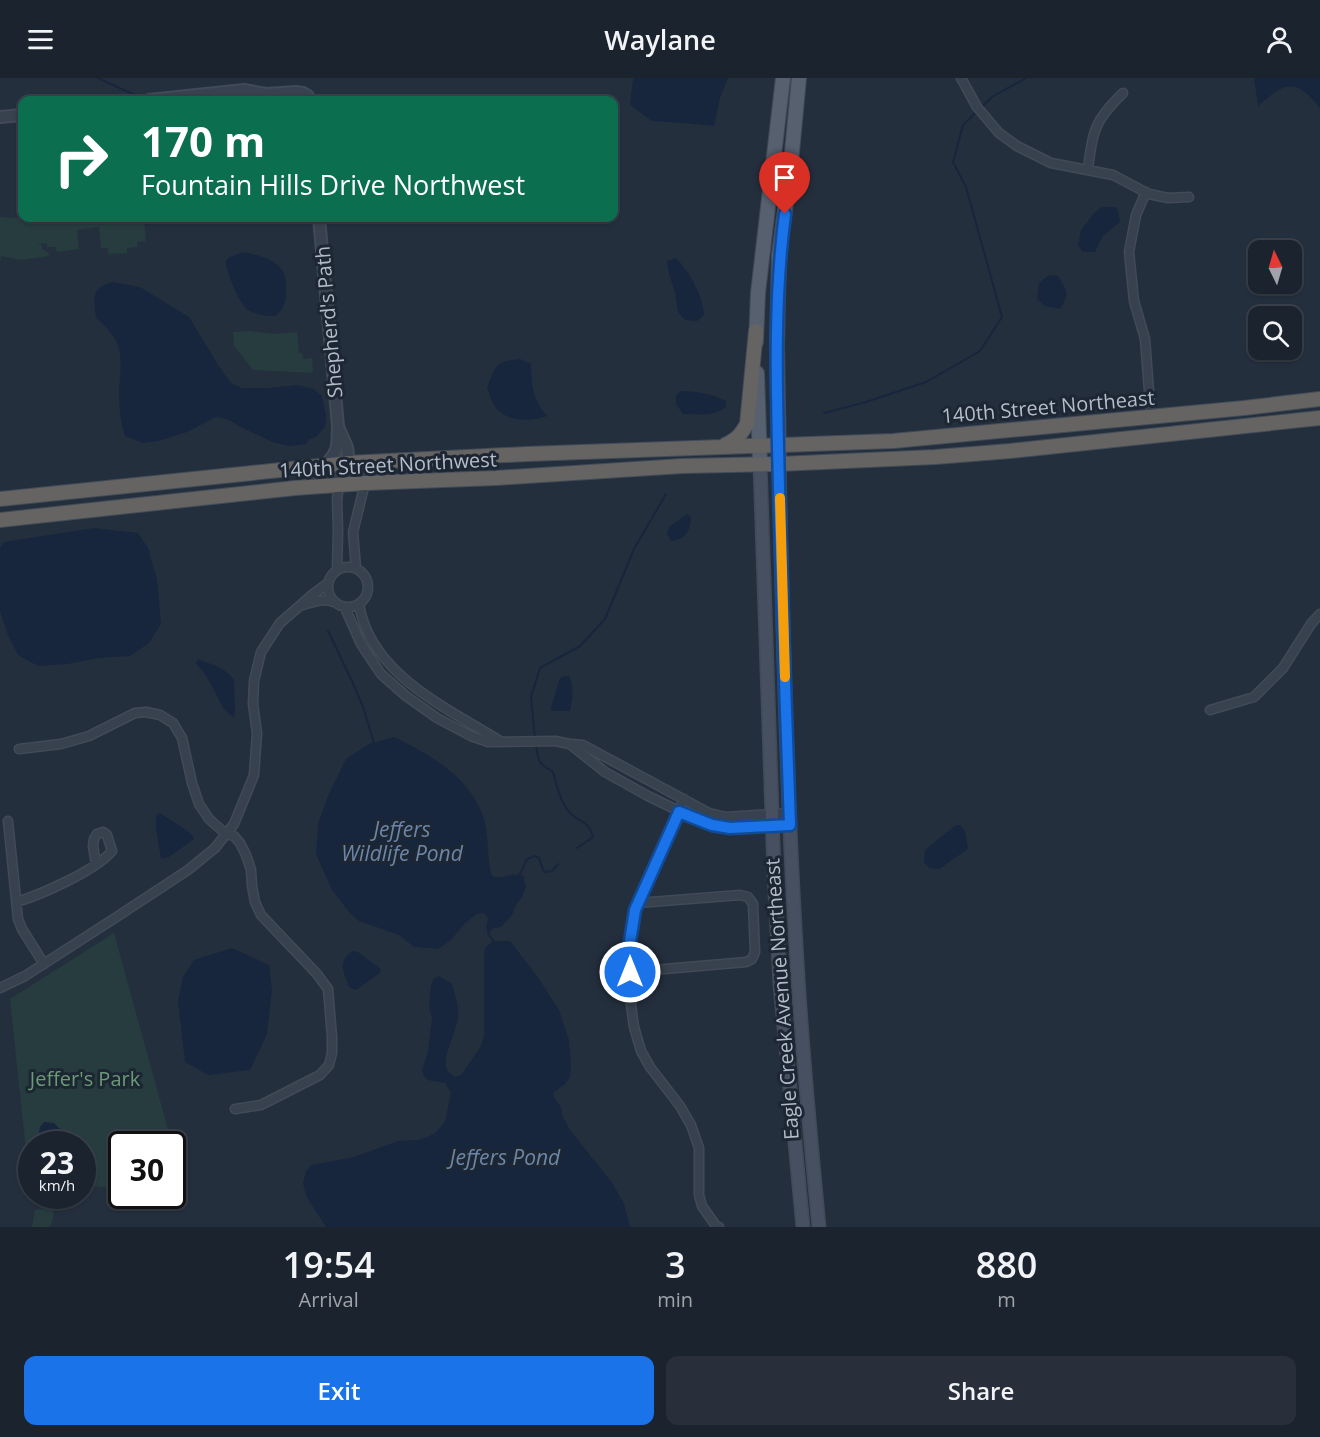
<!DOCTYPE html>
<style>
body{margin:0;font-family:"Open Sans",sans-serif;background:#282f3a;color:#f1f3f6;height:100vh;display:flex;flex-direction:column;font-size:22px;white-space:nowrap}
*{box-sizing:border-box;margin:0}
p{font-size:20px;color:#a0a4aa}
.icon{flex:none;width:33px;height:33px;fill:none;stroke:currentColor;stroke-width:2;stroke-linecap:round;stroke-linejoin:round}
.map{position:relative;height:1149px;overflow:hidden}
.sheet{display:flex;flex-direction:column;background:#1b232e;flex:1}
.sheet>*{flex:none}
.top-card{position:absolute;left:18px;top:18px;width:600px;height:126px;border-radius:12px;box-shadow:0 2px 4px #0004,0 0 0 2px #39404a;background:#0b6e4f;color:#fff;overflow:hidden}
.needle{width:39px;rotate:355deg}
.buttons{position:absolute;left:1248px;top:162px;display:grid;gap:12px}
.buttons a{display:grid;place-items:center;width:54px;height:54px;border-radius:12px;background:#1b232e;box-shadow:0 2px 4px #0004,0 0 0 2px #39404a;font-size:30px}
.speed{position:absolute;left:18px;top:1053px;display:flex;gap:12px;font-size:30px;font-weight:700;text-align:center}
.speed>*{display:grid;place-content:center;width:78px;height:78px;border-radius:50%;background:#1b232e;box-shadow:0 2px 4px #0004,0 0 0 2px #39404a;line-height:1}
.speed small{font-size:15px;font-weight:400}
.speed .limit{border:3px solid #111;border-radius:9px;background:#fff;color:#111}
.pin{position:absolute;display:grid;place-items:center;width:51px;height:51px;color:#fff;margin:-62px -26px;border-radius:50% 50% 50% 0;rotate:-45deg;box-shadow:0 0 6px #0007}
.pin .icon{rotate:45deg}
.me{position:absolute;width:66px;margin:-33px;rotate:0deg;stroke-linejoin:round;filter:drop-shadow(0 0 4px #0008)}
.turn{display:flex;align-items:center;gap:21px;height:126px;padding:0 24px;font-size:27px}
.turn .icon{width:78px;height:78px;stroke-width:2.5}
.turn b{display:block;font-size:42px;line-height:51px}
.eta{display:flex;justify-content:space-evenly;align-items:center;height:102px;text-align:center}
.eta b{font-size:36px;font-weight:600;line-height:42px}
.button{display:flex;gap:12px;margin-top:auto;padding:12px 24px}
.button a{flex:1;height:69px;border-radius:12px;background:#1a73e8;color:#fff;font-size:24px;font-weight:600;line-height:69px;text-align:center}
.button a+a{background:#282f3a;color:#f1f3f6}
header{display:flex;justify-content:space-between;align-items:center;height:78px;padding:0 24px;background:#1b232e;font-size:27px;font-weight:600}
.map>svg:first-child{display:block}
.green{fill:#263c3f}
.water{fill:#17263c}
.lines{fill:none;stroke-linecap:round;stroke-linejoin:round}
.stream{stroke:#17263c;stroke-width:2}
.minor-casing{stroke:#414a57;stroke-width:11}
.tertiary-casing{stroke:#414a57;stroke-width:14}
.secondary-casing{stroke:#414a57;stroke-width:15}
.primary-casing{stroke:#414a57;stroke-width:16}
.trunk-casing{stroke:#434c59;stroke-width:16}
.minor{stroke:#38414e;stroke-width:8}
.tertiary{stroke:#38414e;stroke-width:10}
.secondary{stroke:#465061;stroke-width:12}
.primary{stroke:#56606e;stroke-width:14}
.trunk{stroke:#656462;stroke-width:14}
.route-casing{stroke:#114b97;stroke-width:15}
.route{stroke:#1a73e8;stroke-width:10}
.slow{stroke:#f59e0b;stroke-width:10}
.labels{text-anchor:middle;stroke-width:6;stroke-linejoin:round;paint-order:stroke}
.street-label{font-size:20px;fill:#b4bcc9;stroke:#1d2633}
.park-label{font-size:20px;fill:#6b9a76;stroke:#1d2633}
.water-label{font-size:21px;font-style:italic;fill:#6d86a8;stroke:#1d2633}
</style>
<header><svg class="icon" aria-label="menu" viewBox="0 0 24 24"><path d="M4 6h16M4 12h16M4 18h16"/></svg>Waylane<svg class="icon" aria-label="person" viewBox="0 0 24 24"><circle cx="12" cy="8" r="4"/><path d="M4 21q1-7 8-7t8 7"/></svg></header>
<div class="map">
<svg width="1320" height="1149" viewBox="0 0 1320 1149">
<rect width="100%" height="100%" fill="#242f3e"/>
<!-- green -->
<path class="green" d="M 0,139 L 10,140 L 22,139 L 144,140 L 146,163 L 137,164 L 137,169 L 127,170 L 127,175 L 108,176 L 108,170 L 101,170 L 99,149 L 77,152 L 79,171 L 57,174 L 56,169 L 47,169 L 47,165 L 37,166 L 42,167 L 42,171 L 48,174 L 49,178 L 21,182 L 1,178 L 0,185 Z
M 250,253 L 275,256 L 297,254 L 299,275 L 302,275 L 303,281 L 312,280 L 313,295 L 253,292 L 234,268 L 233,254 Z
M 114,855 L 172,1066 L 122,1066 L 121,1111 L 95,1108 L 83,1098 L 82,1066 L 32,1066 L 31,1082 L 27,1082 L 10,921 Z
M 172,1070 L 173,1070 L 186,1118 L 173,1117 Z
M 39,1131 L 52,1131 C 55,1136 53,1144 49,1149 L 32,1149 L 35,1132 Z"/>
<!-- water -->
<path class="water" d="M 634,0 L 728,0 L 720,20 L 714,48 L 683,45 L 652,43 L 630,27 L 633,1 Z
M 1254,0 L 1320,0 L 1320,30 C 1295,0 1287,3 1258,28 Z
M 1102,129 L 1115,129 L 1118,132 L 1120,144 L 1103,158 L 1095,174 L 1083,174 L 1078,167 L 1081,152 L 1095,134 Z
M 242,174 C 256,176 281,182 285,198 C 286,202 286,208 286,212 C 286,224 285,229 276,238 C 267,238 257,237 248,232 C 240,227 226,194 226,184 C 226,182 228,181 228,180 Z
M 676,180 C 689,193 704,220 704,237 L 697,243 L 685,242 L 678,234 L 675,214 L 669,196 L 667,183 Z
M 1049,197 L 1058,198 C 1067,213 1070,215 1060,231 L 1045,228 L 1037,221 L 1039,205 Z
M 112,204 L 140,209 L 189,239 L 220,290 L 231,305 L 242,310 L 268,310 L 298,307 L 313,311 L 322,318 L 326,338 L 325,349 L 316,359 L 309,361 L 306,366 L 289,368 L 272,364 L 241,349 L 227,341 L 216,339 L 187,354 L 158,363 L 143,365 L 125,358 C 120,343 119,328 119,312 C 120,297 123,279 117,265 C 112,254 104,247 96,240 C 94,220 90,211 112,204 Z
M 520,281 L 531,286 C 532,308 532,321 547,338 C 531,344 504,344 494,327 C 491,322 489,315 487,309 C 497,286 494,284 520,281 Z
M 680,313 C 695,313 713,316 726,323 L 726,329 C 714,339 698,336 683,336 L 676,326 L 676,318 Z
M 687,436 L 691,439 C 691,452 685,462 671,463 L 667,456 L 669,449 Z
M 94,450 L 138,455 L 148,470 L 157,501 L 161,546 L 149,565 L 130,578 L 98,580 L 68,586 L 38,588 L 18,577 L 8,557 L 0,533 L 0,470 L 4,464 Z
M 198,581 C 210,586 227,590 234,602 L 235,631 L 234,640 L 224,631 L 207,599 L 196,585 Z
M 565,598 L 569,598 C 574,609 573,620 570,633 L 552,633 L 551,629 L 559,603 L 561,599 Z
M 394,659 C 429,676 469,698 483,738 C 490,758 486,779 492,798 C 504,803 512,792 525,799 L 524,802 L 526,809 L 522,819 L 516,827 L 512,837 L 501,849 L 494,850 L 488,855 L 486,850 L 488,840 L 484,835 L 477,836 L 465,845 L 451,862 L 438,871 L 414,869 L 399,857 L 359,843 L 349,834 L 332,812 L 316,776 L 318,746 L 328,718 L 346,681 L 369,666 Z
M 160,735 L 189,754 L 192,757 L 194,761 L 169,779 L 161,781 L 156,750 L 156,737 Z
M 956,747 L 960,747 L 965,753 L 968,771 L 939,791 L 929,790 L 924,784 L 925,772 Z
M 493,863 L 510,863 L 537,898 L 559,932 L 569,962 L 571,989 L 570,999 L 565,1006 L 553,1015 L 554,1019 L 561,1029 L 563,1039 L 570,1052 L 613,1106 L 624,1126 L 630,1149 L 326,1149 L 306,1118 L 303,1105 L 306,1093 L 312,1087 L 354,1079 L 398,1063 L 418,1062 L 427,1059 L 435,1055 L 445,1044 L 451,1015 L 445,1005 L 428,1002 L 424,999 L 422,992 L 428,973 L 431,949 L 432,939 L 429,930 L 431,907 L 434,900 L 439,898 L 452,906 C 455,917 459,928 458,939 C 457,952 443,978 446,989 C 447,993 452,996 455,999 L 461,997 L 481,968 L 484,957 L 484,880 L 485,870 Z
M 232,870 L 269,887 L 272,912 L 267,956 L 250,992 L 208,997 L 185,984 L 178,923 L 183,899 L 194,882 Z
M 353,873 L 358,874 L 381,891 L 380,895 L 356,912 L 349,909 C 344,894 336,884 353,873 Z
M 44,1044 L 54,1045 L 64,1055 L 69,1066 L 37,1066 L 40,1049 Z"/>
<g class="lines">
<!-- stream -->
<path class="stream" d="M 98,0 L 137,18
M 824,335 L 866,324 L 926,304 L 980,273 L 1002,239 L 966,109 L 953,84 L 963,47 L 992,19 L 1026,0
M 328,553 L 352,603 L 363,629 L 374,665
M 535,661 L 531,619 L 540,590 L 580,568 L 605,541 L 634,471 L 666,416
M 536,666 C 538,684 538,685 553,694 C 557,708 560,724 570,735 C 581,746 588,741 593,759 L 577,770
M 519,798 L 527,781 L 535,778 L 539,780 L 544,794 L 552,793 L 558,786
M 489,853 L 488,855 L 494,864"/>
<!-- minor casing -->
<g class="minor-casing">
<path id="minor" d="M 961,0 L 977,29 L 999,55 L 1017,68 L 1051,85 L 1113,97 L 1149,116 L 1168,120 L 1189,119
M 1088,92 C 1092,53 1095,42 1123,15
M 1146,114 L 1136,137 L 1129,174 L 1134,223 L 1145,261 L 1151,339
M328 509a20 20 0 1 1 40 0a20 20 0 1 1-40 0Z
M 356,490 L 353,454 L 365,405
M 337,492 L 338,452 L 337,422 L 339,407 L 349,398 L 393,387
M 359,526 C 370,596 447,630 500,663
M 303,527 C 314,524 323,520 334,524
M 345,530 L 361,566 L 381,596 L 406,618 L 437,640 L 471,658 L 488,664 L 555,663 L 570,666 L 583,667 L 709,735 L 726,739 L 790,735
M 1210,632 L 1254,619 L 1283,590 L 1311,546 L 1320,536
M 571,667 L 605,694 L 648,718 L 679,733 L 712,747 L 730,750 L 790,747
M 19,671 L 61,666 L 89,658 L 135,635 L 146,634 L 160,637 L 173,645 L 182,660 L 192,705 L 199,726 L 209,741 L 226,756 L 234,758 L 240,765 L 246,777 L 251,792 L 252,808 L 255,824 L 261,837 L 317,896 L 328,911 L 332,959 L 332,975 L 329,987 L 320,997 L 261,1027 L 235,1031
M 684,721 L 635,833 L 629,870 L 631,927 L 634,949 L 641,973 L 650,989 L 680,1028 L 691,1047 L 699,1070 L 699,1117 L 702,1128 L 716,1148 L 719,1149
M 8,743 L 18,841 L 22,851 L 44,886
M 17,824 C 42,816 95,793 112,773 L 107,757 L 103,754 L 97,756 L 94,761 L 93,768 L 96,786
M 630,894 L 746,884 L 752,881 L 755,874 L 753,826 L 748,819 L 740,817 L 638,825
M 0,910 L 25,898 L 115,840 L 188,792 L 215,770 L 234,746 L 254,697 L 257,655 L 253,626 L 254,603 L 261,574 L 280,545 L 312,517 L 328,505"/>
</g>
<!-- tertiary casing -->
<g class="tertiary-casing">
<path id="tertiary" d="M 149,22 L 244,12 L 266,16 L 296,14 L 303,15 L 308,18 L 309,22
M 0,39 L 22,37
M 319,140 L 338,348 C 337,367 340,372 325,387
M 310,405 L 338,394 L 349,385 L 347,369 L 339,351"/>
</g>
<!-- secondary casing -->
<g class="secondary-casing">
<path id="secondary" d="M 760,386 L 774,795 L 780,906 L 803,1149
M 779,386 C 783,557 787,729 798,900 C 803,983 811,1066 819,1149"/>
</g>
<!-- primary casing -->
<g class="primary-casing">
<path id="primary" d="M 756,264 L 758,215 L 783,0
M 757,295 L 760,386
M 779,386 L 777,267 L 779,177 L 790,95 L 799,0"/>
</g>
<!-- trunk casing -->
<g class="trunk-casing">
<path id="trunk" d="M 725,367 C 737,361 740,358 747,346 L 756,253
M 0,421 L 349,385 L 527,376 L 893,363 L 1244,330 L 1320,321
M 0,442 L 295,410 L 365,405 L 496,400 L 682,388 L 779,386 L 935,379 L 1010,373 L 1320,340"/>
</g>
<!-- minor -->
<use href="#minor" class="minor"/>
<!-- tertiary -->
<use href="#tertiary" class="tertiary"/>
<!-- secondary -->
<use href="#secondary" class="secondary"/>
<!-- primary -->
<use href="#primary" class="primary"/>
<!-- trunk -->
<use href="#trunk" class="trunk"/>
</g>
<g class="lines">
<!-- route casing -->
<g class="route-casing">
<path id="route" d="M 630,894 L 629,870 L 635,832 L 679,734 L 712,747 L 730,750 L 790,747 C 786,635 782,522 779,410 C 777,319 773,227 785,136"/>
</g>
<!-- route -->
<use href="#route" class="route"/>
<!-- slow -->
<path class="slow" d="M 780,420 L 785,599"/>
</g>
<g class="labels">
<!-- street labels -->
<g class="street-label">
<text transform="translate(329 244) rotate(-95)" y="7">Shepherd's Path</text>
<text transform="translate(1048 329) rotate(-5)" y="7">140th Street Northeast</text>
<text transform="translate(388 387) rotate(-3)" y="7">140th Street Northwest</text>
<text transform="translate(782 921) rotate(-94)" y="7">Eagle Creek Avenue Northeast</text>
</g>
<!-- park labels -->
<g class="park-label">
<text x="85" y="1008">Jeffer's Park</text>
</g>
<!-- water labels -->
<g class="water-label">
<text x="402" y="759">Jeffers<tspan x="402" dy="24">Wildlife Pond</tspan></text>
<text x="505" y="1087">Jeffers Pond</text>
</g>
</g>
</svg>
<div class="buttons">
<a><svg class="needle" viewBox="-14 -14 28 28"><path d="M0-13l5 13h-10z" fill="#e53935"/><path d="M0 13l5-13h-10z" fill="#a0a4aa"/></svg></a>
<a><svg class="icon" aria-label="search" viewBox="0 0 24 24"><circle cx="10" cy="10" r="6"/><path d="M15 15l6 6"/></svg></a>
</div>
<div class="speed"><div>23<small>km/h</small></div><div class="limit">30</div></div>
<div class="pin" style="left:785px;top:136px;background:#d93025"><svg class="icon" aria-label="arrive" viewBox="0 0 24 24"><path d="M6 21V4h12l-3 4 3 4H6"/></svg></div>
<svg class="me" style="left:630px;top:894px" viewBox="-20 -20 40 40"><circle r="17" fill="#1a73e8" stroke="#fff" stroke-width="3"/><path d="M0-11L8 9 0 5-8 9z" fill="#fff"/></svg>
<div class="top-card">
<div class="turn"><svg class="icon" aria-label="right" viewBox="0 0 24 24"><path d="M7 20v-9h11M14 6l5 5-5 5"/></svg><div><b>170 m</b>Fountain Hills Drive Northwest</div></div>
</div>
</div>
<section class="sheet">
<div class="eta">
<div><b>19:54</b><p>Arrival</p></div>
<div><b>3</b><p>min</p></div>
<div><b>880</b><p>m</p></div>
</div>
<div class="button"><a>Exit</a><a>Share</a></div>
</section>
